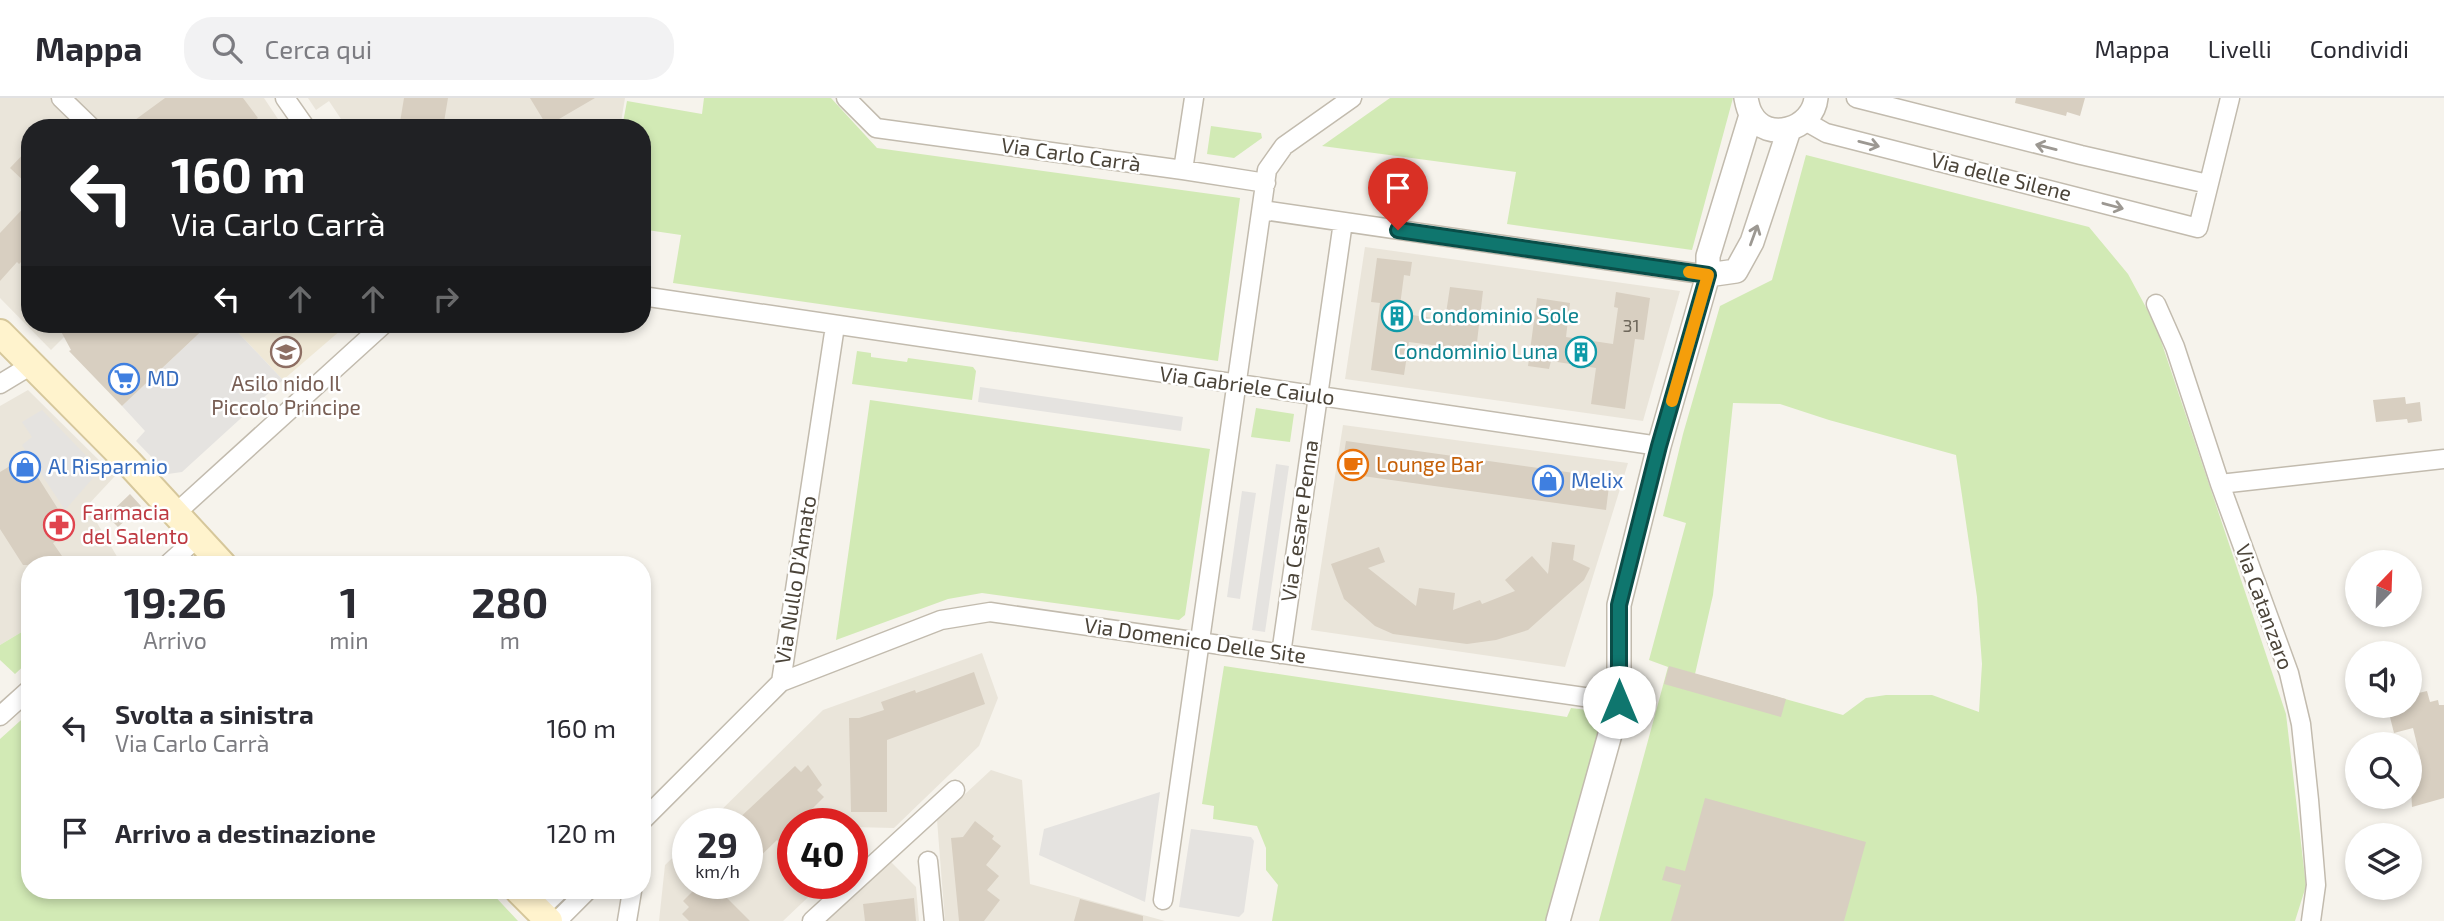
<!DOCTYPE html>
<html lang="it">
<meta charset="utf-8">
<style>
body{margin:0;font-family:"Exo 2",sans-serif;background:#f2f2f3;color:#2b2b33;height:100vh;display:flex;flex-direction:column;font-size:26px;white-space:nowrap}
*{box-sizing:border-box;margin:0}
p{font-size:23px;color:#7c7c81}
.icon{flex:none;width:38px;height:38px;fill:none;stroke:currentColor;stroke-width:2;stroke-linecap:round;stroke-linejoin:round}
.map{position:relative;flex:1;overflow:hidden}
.drawer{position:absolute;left:21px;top:458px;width:630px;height:343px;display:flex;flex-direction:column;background:#fff;border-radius:28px;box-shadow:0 4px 10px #0003}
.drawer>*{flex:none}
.banner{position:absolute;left:21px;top:21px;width:630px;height:214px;border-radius:28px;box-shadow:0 4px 10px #0003;background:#202124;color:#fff;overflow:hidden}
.needle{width:46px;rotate:23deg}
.tools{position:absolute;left:2345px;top:452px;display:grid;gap:14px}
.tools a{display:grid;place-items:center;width:77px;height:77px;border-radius:50%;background:#fff;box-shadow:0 4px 10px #0003;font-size:35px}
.speed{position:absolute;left:672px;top:710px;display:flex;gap:14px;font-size:35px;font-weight:700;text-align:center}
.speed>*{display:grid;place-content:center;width:91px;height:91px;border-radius:50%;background:#fff;box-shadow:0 4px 10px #0003;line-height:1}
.speed small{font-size:18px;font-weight:400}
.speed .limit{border:10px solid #d22;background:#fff;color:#111}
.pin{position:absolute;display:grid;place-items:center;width:60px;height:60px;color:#fff;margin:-72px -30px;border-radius:50% 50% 50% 0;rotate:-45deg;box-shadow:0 0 7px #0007}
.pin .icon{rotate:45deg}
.me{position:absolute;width:77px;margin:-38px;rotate:0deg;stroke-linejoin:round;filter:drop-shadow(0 0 5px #0008)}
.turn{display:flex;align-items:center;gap:24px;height:147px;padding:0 35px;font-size:32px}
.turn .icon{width:91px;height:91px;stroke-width:2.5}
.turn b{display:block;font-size:49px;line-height:60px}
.lanes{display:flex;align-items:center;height:66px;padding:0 35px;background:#0003;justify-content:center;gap:35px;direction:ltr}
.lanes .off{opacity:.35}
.eta{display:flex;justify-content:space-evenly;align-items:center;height:119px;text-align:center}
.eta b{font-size:42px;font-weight:700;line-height:49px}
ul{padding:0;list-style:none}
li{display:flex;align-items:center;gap:21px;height:105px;padding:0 35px}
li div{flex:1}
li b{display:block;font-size:26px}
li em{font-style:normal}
header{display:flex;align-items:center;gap:42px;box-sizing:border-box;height:98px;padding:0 35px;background:#fff;border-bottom:2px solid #e1e1e2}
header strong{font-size:33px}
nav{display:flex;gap:38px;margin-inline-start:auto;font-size:24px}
.search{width:490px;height:63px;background:#f2f2f3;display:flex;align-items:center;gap:18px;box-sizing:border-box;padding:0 24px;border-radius:28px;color:#7c7c81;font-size:26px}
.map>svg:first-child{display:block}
.residential{fill:#eae5da}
.education{fill:#efe8d6}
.green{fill:#d2eab5;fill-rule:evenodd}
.parking{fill:#e5e3e0}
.building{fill:#d8cfc1}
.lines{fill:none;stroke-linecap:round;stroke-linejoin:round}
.minor-casing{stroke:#c2bbae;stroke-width:21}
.tertiary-casing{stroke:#c2bbae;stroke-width:26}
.secondary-casing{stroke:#d6c79b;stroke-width:30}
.minor{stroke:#fff;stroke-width:18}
.tertiary{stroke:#fff;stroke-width:23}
.secondary{stroke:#fff3cd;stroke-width:26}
.oneway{stroke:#9c9892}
.route-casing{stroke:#0a4d48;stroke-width:18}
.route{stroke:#0f766e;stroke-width:12}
.slow{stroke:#f59e0b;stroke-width:12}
.labels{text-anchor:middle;stroke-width:5;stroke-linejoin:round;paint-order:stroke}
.number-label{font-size:18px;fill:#6e675b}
.street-label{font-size:21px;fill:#4b4439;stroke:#fff}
.culture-label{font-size:21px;fill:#0d838f;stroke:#fff;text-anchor:start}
.shop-label{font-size:21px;fill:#366cbe;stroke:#fff;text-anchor:start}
.education-label{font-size:21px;fill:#785e54;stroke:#fff}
.food-label{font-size:21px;fill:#c56008;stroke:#fff;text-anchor:start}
.health-label{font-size:21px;fill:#be3a42;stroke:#fff;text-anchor:start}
</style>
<header>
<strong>Mappa</strong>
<div class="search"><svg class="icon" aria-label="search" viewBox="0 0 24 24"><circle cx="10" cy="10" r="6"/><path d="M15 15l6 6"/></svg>Cerca qui</div>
<nav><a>Mappa</a><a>Livelli</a><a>Condividi</a></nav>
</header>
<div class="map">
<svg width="2444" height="823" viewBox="0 0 2444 823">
<rect width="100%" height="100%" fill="#f6f3ec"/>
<!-- residential -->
<path class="residential" d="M 0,0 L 264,0 L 284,30 L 30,30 L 30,226 L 77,226 L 51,252 L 0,200 Z
M 308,0 L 625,0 L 620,30 L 347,30 L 329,3 L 316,12 Z
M 1365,149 L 1680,193 L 1643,323 L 1345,281 Z
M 28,292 L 115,378 L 87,408 L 122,467 L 30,467 L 30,529 L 0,547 L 0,308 Z
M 1343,327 L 1628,365 L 1565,569 L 1311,532 Z
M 982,555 L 998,600 L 979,648 L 894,730 L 852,729 L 852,726 L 793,726 L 793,786 L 822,786 L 783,823 L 659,823 L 665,767 L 688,745 L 688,786 L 747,786 L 747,726 L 707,726 L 823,612 Z
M 991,672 L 1022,682 L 1030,786 L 1165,823 L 945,823 L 937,722 Z
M 891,764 L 916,789 L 919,823 L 826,823 Z"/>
<!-- education -->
<path class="education" d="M 230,226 L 348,226 L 283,282 Z"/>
<!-- green -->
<path class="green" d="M 704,0 L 831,0 L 877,50 L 1240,100 L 1218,263 L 673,185 L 681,137 L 647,132 L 642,147 L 642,30 L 622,30 L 627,3 L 702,16 Z
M 1390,0 L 1733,0 L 1692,152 L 1507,126 L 1516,74 L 1322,48 Z
M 1211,28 L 1261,35 L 1262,40 L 1234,60 L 1207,56 Z
M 1806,57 L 2089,129 L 2128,176 L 2156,228 L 2286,616 L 2306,788 L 2295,823 L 1599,823 L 1668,569 L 1649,562 L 1686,425 L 1663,418 L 1683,336 L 1720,208 L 1772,182 ZM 1733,305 L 1780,306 L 1829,322 L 1956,357 L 1977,499 L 1982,566 L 1979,614 L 1932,597 L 1886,597 L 1866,600 L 1843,617 L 1695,576 L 1713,497 Z
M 857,253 L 871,255 L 871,259 L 907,264 L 908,260 L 973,269 L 976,273 L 972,302 L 852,286 Z
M 870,302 L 1210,351 L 1185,517 L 1179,522 L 982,495 L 948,501 L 836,542 Z
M 1256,310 L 1294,316 L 1290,344 L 1251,339 Z
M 30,529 L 30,562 L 15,576 L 0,562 L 0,547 Z
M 1224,568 L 1567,619 L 1571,610 L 1603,614 L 1547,823 L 1272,823 L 1278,787 L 1266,772 L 1266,750 L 1257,728 L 1213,721 L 1214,708 L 1202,706 Z
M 30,614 L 30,793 L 490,793 L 518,823 L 0,823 L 0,641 Z"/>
<!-- parking -->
<path class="parking" d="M 209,226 L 230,226 L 283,282 L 182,374 L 168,376 L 136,343 L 145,333 L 122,308 Z
M 980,289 L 1183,319 L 1181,333 L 978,304 Z
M 42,312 L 100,372 L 65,412 L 22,347 L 32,339 L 22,324 Z
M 1276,366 L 1289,368 L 1265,534 L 1252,532 Z
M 1242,393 L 1256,395 L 1240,501 L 1227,499 Z
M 1160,694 L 1145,804 L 1039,757 L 1044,731 Z
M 1191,731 L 1251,739 L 1254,743 L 1244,814 L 1239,819 L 1179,809 Z"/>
<!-- building -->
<path class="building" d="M 165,0 L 243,0 L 258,20 L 244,30 L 124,30 Z
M 404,0 L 448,0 L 443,30 L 399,30 Z
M 530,0 L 595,0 L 547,28 Z
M 2016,0 L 2085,0 L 2080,18 L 2067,14 L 2066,18 L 2015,5 Z
M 30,49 L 30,89 L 10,70 Z
M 30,103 L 30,170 L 22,163 L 19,166 L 17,164 L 0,183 L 0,135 Z
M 1377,160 L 1412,164 L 1410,178 L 1404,177 L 1399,215 L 1445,222 L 1450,189 L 1483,193 L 1475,261 L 1453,258 L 1454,250 L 1409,244 L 1404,277 L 1371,272 L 1380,205 L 1371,204 Z
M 1616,194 L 1650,200 L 1644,242 L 1635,241 L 1625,311 L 1591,306 L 1596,270 L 1551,263 L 1549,271 L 1528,268 L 1537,200 L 1570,205 L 1566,239 L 1613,246 L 1618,210 L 1614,209 Z
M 57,226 L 209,226 L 122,308 L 69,253 L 71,252 Z
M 2405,299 L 2406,306 L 2420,304 L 2422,323 L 2408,325 L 2407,321 L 2376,324 L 2373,302 Z
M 1346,343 L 1610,380 L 1606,412 L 1341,375 Z
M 25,359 L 72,433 L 53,445 L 62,458 L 47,467 L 23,467 L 0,431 L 0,374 Z
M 130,396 L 141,408 L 118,429 L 107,418 Z
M 1552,444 L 1575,447 L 1573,462 L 1590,470 L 1584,482 L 1528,532 L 1496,542 L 1467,546 L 1393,536 L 1375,528 L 1344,501 L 1331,466 L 1379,449 L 1385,464 L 1368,470 L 1416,508 L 1419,490 L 1455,495 L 1453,512 L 1480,502 L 1482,506 L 1515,493 L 1505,482 L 1532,458 L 1548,476 Z
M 1669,568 L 1786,601 L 1781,619 L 1664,586 Z
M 974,574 L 985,606 L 887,642 L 887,714 L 851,714 L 849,620 L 859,620 L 884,612 L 881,604 L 915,592 L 916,595 Z
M 2427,593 L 2430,604 L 2438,602 L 2439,607 L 2444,607 L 2444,700 L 2412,709 L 2410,670 L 2421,667 L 2420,659 L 2413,630 L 2394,635 L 2387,607 L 2410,607 L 2410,597 Z
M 808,667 L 822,687 L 817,692 L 824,699 L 797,726 L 793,726 L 793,731 L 779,744 L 777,742 L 747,771 L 747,726 L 733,726 L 795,668 L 801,674 Z
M 1705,700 L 1866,744 L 1844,823 L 1671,823 L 1681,787 L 1662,782 L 1666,768 L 1685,773 Z
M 975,723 L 994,738 L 992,741 L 1001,748 L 986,767 L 999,778 L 987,792 L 1000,802 L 984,823 L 959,823 L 951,740 L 963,739 Z
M 700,786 L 733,786 L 723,796 L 750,823 L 689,823 L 682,816 L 689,809 L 683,803 Z
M 914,800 L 916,823 L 865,823 L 863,806 Z
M 1080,801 L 1143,818 L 1143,823 L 1074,823 Z"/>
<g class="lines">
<!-- minor casing -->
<g class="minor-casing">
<path id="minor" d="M 61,0 L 92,30
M 285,0 L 306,30
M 846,0 L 876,30 L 1183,72 L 1266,85
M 1856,0 L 2081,57 L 2208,86
M 1805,23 L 1826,35 L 2198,130 L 2230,0
M 1183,72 L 1194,0
M 1263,112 L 1708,177
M 642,198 L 1659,348
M 2156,206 L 2175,249 L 2220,386 L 2289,575 L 2301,626 L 2309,702 L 2316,787 L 2311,823
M 0,286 L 33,266
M 2220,386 L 2444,361
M 176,415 L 384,226
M 167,467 L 198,439
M 1281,556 L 1343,124
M 781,584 L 941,522 L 990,514 L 1619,604
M 0,618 L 30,591
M 642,723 L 781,584 L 835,228
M 928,763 L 934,823
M 1163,802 L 1267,72 L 1284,48 L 1352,0
M 538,813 L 559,793
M 557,823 L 587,793
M 627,823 L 632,793
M 812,823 L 955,692"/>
</g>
<!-- tertiary casing -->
<g class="tertiary-casing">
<path id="tertiary" d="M 1746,0 C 1747,5 1748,11 1751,16 C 1767,46 1813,31 1816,0
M 1708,177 L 1736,173 L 1752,144 L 1789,32
M 1558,823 L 1619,604 L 1619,507 L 1659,348 L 1708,177 L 1708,158 L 1751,17"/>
</g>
<!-- secondary casing -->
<g class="secondary-casing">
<path id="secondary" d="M 0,235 L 129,365 L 223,467
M 519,793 L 549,823"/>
</g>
<!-- minor -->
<use href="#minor" class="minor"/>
<!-- tertiary -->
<use href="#tertiary" class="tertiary"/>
<!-- secondary -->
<use href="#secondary" class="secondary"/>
</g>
<!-- one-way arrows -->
<defs><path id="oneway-shaft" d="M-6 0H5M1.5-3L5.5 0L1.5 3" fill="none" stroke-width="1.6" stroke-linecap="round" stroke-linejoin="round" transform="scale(1.75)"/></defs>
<g class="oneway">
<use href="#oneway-shaft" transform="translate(1869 46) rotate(14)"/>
<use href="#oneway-shaft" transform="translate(2046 49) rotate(-166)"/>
<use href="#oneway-shaft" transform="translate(2113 108) rotate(15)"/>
<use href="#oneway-shaft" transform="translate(1754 137) rotate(-70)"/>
</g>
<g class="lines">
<!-- route casing -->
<g class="route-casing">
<path id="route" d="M 1398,132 L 1708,177 L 1659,348 L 1619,507 L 1619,604"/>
</g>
<!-- route -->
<use href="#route" class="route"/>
<!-- slow -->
<path class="slow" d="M 1672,303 L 1708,177 L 1689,174"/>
</g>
<!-- icons -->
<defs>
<g id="building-ring" transform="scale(1.575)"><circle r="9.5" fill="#fff" stroke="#0f9aa8" stroke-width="1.5"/><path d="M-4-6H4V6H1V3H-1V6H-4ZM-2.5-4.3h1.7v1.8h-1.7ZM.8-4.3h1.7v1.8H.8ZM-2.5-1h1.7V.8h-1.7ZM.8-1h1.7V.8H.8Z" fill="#0f9aa8"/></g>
<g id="school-ring" transform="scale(1.575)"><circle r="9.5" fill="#fff" stroke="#8d6e63" stroke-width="1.5"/><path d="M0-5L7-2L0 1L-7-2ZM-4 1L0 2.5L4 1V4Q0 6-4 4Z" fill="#8d6e63"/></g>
<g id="supermarket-ring" transform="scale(1.575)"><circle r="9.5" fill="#fff" stroke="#3f7fe0" stroke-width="1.5"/><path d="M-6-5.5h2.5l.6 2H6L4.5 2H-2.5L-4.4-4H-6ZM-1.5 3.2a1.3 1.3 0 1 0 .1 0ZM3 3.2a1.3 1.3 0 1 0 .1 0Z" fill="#3f7fe0"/></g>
<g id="cafe-ring" transform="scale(1.575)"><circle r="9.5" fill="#fff" stroke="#e8710a" stroke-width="1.5"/><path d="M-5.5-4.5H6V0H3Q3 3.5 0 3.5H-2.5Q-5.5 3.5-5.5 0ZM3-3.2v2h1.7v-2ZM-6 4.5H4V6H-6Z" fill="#e8710a"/></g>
<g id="shop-ring" transform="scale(1.575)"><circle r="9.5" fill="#fff" stroke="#3f7fe0" stroke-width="1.5"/><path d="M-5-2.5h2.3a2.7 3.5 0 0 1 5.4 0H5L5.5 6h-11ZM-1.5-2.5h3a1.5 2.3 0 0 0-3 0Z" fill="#3f7fe0"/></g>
<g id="pharmacy-ring" transform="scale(1.575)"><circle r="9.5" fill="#fff" stroke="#e0444e" stroke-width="1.5"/><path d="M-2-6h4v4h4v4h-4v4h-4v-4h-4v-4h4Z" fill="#e0444e"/></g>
</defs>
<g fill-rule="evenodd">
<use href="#building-ring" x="1397" y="218"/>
<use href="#school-ring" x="286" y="254"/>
<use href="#building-ring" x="1581" y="254"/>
<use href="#supermarket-ring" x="124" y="281"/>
<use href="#cafe-ring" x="1353" y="367"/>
<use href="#shop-ring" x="25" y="369"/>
<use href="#shop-ring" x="1548" y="383"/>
<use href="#pharmacy-ring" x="59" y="427"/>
</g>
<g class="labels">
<!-- number labels -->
<g class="number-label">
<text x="1631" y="234">31</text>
</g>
<!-- street labels -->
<g class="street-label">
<text transform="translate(1071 57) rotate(8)" y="7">Via Carlo Carrà</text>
<text transform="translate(2001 79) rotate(14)" y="7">Via delle Silene</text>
<text transform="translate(1247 288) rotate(8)" y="7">Via Gabriele Caiulo</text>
<text transform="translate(1300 423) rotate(-82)" y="7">Via Cesare Penna</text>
<text transform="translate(796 482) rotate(-81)" y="7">Via Nullo D'Amato</text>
<text transform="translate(2264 509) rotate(70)" y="7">Via Catanzaro</text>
<text transform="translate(1195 543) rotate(8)" y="7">Via Domenico Delle Site</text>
</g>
<!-- culture labels -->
<g class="culture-label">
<text x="1420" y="225">Condominio Sole</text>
<text x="1558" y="261" text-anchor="end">Condominio Luna</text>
</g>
<!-- shop labels -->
<g class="shop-label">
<text x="147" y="288">MD</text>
<text x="48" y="376">Al Risparmio</text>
<text x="1571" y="390">Melix</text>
</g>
<!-- education labels -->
<g class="education-label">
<text x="286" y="293">Asilo nido Il<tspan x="286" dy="24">Piccolo Principe</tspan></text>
</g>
<!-- food labels -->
<g class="food-label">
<text x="1376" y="374">Lounge Bar</text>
</g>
<!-- health labels -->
<g class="health-label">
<text x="82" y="422">Farmacia<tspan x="82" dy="24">del Salento</tspan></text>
</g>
</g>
</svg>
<div class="tools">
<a><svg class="needle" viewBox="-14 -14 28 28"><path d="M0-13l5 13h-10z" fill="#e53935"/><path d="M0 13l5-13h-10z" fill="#7c7c81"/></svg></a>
<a><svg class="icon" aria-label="sound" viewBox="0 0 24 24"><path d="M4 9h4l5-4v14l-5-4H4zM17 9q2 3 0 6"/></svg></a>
<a><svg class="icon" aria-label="search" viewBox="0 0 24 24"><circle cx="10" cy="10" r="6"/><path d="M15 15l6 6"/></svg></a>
<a><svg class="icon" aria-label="layers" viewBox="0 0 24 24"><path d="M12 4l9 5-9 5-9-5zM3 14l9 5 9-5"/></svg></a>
</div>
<div class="speed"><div>29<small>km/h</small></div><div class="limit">40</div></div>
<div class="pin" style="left:1398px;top:132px;background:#d93025"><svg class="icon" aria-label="arrive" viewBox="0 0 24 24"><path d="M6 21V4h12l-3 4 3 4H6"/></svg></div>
<svg class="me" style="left:1619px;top:604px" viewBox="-20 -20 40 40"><circle r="19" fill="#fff"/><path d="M0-13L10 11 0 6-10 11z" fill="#0f766e"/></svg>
<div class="banner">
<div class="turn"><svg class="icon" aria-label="left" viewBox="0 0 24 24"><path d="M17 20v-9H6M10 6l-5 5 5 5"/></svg><div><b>160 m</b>Via Carlo Carrà</div></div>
<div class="lanes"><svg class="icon" aria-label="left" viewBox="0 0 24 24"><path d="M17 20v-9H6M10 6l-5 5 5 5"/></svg><svg class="icon off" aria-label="ahead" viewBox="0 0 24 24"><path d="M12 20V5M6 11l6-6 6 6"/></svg><svg class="icon off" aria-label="ahead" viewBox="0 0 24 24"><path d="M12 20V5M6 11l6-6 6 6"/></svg><svg class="icon off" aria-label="right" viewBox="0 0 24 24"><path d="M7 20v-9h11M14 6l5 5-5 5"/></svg></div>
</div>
<section class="drawer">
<div class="eta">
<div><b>19:26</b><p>Arrivo</p></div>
<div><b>1</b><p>min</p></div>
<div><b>280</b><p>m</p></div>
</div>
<ul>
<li><svg class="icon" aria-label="left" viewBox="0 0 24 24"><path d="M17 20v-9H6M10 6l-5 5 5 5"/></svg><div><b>Svolta a sinistra</b><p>Via Carlo Carrà</p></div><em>160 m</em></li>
<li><svg class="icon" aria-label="arrive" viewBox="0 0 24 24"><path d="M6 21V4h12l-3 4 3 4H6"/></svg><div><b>Arrivo a destinazione</b></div><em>120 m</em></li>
</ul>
</section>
</div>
